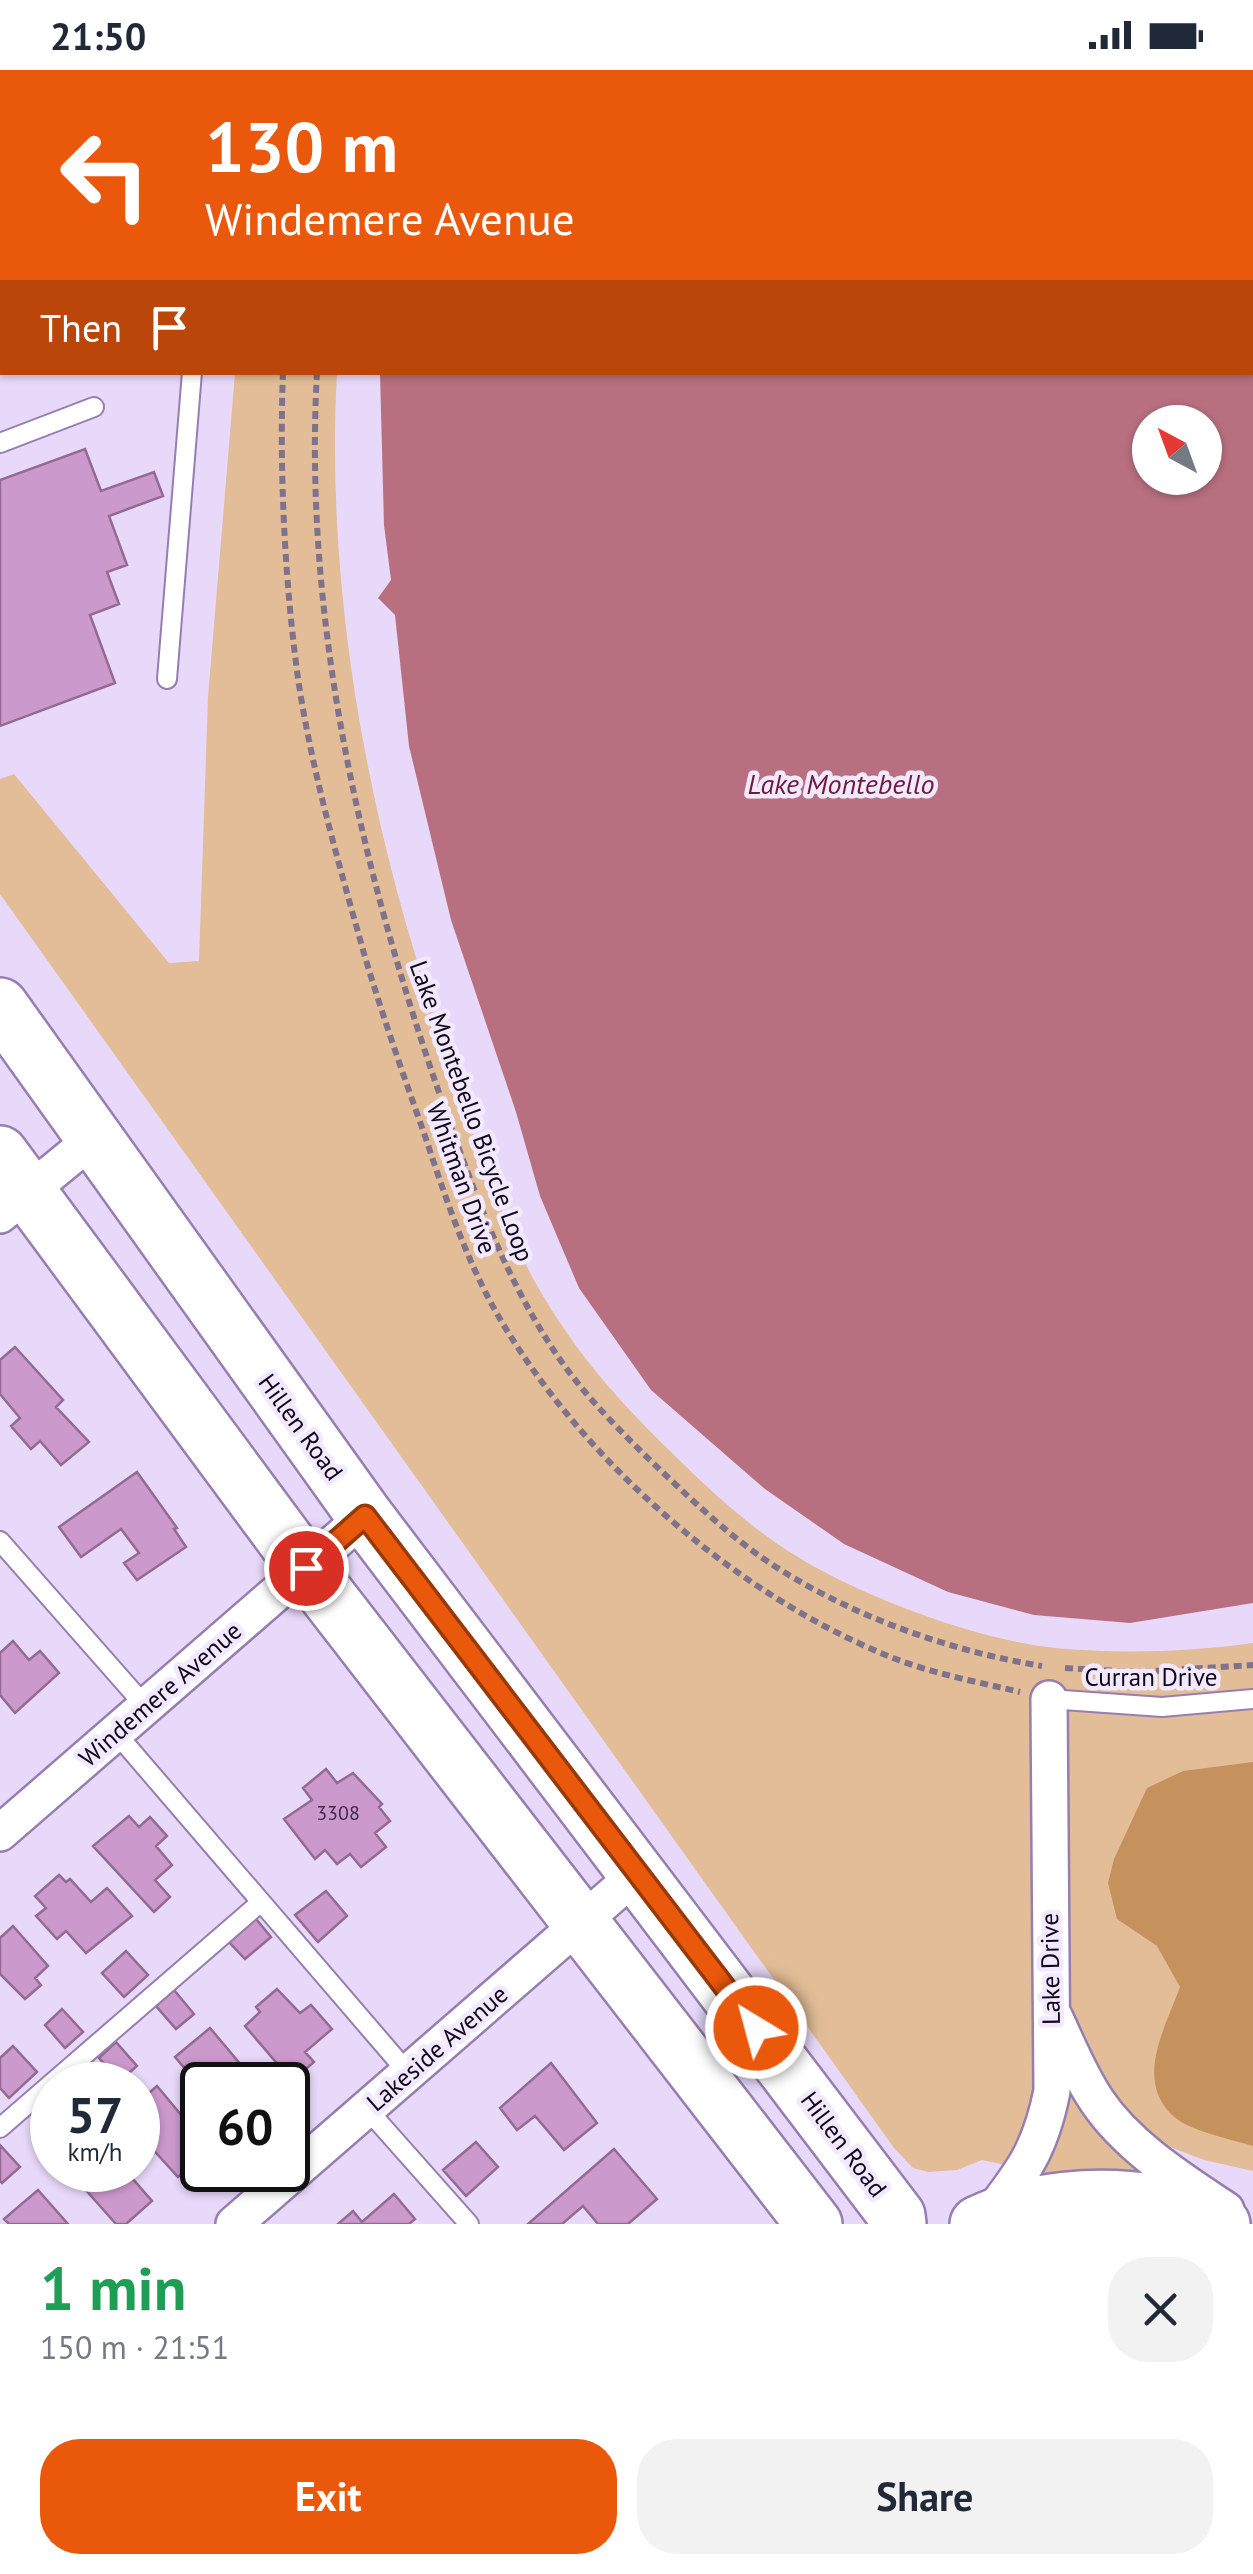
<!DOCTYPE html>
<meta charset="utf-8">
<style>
body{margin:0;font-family:"PT Sans",sans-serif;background:#f2f2f3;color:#1f2937;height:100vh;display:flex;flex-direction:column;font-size:38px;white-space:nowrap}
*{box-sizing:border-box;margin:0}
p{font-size:32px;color:#747a83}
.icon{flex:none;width:55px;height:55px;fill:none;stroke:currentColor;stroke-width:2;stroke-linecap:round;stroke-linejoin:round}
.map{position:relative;height:2154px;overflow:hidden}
.sheet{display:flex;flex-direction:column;background:#fff;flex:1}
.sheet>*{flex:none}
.hud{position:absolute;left:0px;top:0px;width:1255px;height:305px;box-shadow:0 2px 8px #0004;background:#ea580c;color:#fff;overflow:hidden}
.needle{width:65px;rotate:319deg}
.tools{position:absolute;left:1132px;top:335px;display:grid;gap:20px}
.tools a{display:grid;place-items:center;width:90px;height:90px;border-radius:50%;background:#fff;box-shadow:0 2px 8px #0004;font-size:50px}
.speed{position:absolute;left:30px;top:1992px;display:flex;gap:20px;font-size:50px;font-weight:700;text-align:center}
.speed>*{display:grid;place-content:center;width:130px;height:130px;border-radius:50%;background:#fff;box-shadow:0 2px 8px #0004;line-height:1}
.speed small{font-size:25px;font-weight:400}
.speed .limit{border:5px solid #111;border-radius:15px;background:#fff;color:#111}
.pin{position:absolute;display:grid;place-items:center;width:85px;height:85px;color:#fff;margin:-42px;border:5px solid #fff;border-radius:50%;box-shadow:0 2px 10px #0007}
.me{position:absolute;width:110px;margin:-55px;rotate:323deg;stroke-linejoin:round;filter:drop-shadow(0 0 8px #0008)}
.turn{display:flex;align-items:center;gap:35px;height:210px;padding:0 40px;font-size:45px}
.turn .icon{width:130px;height:130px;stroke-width:2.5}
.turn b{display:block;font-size:70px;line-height:85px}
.then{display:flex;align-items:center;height:95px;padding:0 40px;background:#0003;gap:20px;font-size:38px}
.round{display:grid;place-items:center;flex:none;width:105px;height:105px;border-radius:40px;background:#f2f2f3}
.summary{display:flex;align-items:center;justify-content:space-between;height:170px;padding:0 40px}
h1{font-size:60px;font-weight:700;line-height:75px;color:#1e9e55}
.cta{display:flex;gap:20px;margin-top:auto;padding:20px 40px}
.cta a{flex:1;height:115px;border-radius:40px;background:#ea580c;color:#fff;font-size:40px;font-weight:700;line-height:115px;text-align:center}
.cta a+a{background:#f2f2f3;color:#1f2937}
.status{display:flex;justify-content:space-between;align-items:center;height:70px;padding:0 50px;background:#fff;direction:ltr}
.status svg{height:28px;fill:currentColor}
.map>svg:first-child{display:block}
.green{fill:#e2bd97}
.forest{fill:#c5925e}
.water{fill:#b87080;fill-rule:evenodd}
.building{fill:#cc99cd;stroke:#926a93;stroke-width:2.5}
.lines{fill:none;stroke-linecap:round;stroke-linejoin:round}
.service-casing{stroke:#967eb0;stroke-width:22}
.minor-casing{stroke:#967eb0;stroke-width:40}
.primary-casing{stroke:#967eb0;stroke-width:60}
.path{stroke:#7f738c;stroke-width:6;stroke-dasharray:8 5;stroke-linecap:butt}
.service{stroke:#fff;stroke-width:18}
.minor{stroke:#fff;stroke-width:35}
.primary{stroke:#fff;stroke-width:55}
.route-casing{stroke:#983908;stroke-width:25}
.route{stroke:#ea580c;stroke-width:18}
.labels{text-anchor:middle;stroke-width:9;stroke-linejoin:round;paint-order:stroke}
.number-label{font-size:20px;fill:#3f2c46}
.street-label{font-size:25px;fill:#100719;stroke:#f3e9ff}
.water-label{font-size:28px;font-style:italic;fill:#711a36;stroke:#f3e9ff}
</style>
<div class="status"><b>21:50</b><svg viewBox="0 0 49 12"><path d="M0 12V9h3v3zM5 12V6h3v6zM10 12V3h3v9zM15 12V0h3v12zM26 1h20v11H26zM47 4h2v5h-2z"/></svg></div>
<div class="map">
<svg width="1253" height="2154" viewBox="0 0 1253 2154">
<rect width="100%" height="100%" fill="#e8d9fa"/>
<!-- green -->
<path class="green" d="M 235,303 L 337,303 C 325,520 368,753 439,958 C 469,1045 493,1139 539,1219 C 577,1284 616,1328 669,1380 C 707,1418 747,1455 793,1484 C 859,1526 977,1570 1055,1578 C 1119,1584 1189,1582 1253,1573 L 1253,2101 L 1204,2090 L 1170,2077 L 1135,2102 L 1066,2108 L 982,2090 L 957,2100 L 928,2102 L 913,2098 L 894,2078 L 0,824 L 0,709 L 14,704 L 169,893 L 199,891 L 208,627 Z"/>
<!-- forest -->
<path class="forest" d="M 1253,1692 L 1253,2076 C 1231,2069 1187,2061 1171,2044 C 1135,2008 1166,1956 1180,1917 L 1157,1876 L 1117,1849 L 1108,1813 L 1114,1789 L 1147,1718 L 1183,1701 Z"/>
<!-- water -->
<path class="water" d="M 448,0 L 1253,0 L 1253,1533 L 1130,1553 L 1034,1545 L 948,1522 L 844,1474 L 765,1419 L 651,1320 L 579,1218 L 540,1126 L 516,1042 L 451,850 L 409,676 L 395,545 L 378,528 L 391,510 L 384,455 L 380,303 L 1252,302 L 1252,2 ZM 1150,352 L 1205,352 L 1205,408 L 1150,408 Z"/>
<!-- building -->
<path class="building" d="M 117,0 L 285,0 L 289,2 L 117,2 Z
M 85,379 L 101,421 L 154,402 L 163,426 L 109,446 L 127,495 L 107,502 L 119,534 L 90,545 L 115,613 L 0,656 L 0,410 Z
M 15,1277 L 63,1330 L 56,1337 L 89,1372 L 61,1395 L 40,1371 L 31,1379 L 11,1356 L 20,1348 L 0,1324 L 0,1290 Z
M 137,1402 L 177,1458 L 174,1459 L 186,1477 L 137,1510 L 124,1493 L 139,1483 L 121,1459 L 81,1487 L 59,1457 Z
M 13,1571 L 29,1590 L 40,1581 L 59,1603 L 15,1643 L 0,1625 L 0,1583 Z
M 326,1699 L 337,1713 L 353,1703 L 382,1734 L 379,1737 L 390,1751 L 375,1763 L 386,1777 L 361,1797 L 350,1784 L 337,1794 L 325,1780 L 315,1789 L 284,1749 L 312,1730 L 303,1718 Z
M 129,1746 L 139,1757 L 150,1747 L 167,1766 L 156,1776 L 172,1795 L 155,1810 L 170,1827 L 154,1842 L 93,1776 Z
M 59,1805 L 66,1812 L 70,1809 L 91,1832 L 107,1818 L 132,1846 L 86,1883 L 66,1861 L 57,1869 L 36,1846 L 46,1838 L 35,1826 Z
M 326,1821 L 347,1846 L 318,1872 L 295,1845 Z
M 256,1849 L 271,1867 L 245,1889 L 229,1872 Z
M 13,1856 L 48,1896 L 35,1908 L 41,1915 L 25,1929 L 0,1904 L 0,1868 Z
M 126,1881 L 148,1905 L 124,1927 L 102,1903 Z
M 277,1919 L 300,1943 L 311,1935 L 332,1959 L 305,1982 L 314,1992 L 292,2011 L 245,1956 L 260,1942 L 256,1937 Z
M 174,1920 L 194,1944 L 176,1959 L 156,1936 Z
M 62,1939 L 83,1962 L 65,1978 L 45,1955 Z
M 210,1958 L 258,2015 L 202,2015 L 202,2019 L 175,1987 Z
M 116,1972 L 137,1996 L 120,2011 L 99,1988 Z
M 13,1976 L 37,2002 L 9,2028 L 0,2018 L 0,1988 Z
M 551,1993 L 597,2053 L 564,2080 L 535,2046 L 517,2060 L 500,2038 Z
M 157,2016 L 202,2070 L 202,2086 L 178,2107 L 138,2063 L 138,2022 L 143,2028 Z
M 476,2072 L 498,2097 L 466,2126 L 443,2100 Z
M 0,2075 L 20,2097 L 2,2113 L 0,2111 Z
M 614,2079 L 657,2129 L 628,2154 L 598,2154 L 583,2136 L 562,2154 L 528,2154 Z
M 68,2100 L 125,2100 L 152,2131 L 126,2154 L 116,2154 Z
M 38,2120 L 68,2154 L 9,2154 L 4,2149 Z
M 394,2124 L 415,2149 L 409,2154 L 338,2154 L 353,2141 L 362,2152 Z"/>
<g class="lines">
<!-- service casing -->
<g class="service-casing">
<path id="service" d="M 0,188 L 2,191
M 0,228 L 2,226
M 0,373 L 94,337
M 167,609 L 192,302
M 0,1471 L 146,1637
M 1049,1629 L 1162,1637 L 1253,1629
M 116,1663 L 408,2003
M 367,2039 L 469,2154
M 0,2058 L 261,1832"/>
</g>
<!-- minor casing -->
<g class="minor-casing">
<path id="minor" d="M 0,1145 L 94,1068
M 0,1763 L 365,1446
M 1055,1948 C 1068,1976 1080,2006 1097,2031 C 1128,2077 1181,2110 1226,2140
M 986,2150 C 1023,2102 1040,2081 1052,2021 L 1049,1629
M 234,2154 L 639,1802"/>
</g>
<!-- primary casing -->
<g class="primary-casing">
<path id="primary" d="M 0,936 L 365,1446 L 897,2146 L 898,2154
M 0,1084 L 306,1498 L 814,2154
M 978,2154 C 1030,2129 1098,2123 1155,2133 C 1178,2137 1200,2148 1222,2154"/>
</g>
<!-- path -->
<path class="path" d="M 348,0 L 349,2
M 378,0 L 378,2
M 283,302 C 279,400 285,518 299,615 C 313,706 340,798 365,887 C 383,947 404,1007 425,1066 C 445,1126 465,1187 496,1242 C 580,1389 735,1525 893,1588 C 934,1604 978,1612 1020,1622
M 317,302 C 303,551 361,800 443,1034 C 475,1124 506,1212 561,1291 C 588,1329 620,1361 653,1393 C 694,1432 736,1473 784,1502 C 860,1549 954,1582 1042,1596
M 1065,1598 L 1137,1602 L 1253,1595"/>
<!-- service -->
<use href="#service" class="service"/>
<!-- minor -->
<use href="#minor" class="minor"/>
<!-- primary -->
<use href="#primary" class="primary"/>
</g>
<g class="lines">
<!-- route casing -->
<g class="route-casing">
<path id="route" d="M 306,1498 L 365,1446 L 756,1958"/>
</g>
<!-- route -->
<use href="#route" class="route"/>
</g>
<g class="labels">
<!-- number labels -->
<g class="number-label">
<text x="338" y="1750">3308</text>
</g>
<!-- street labels -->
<g class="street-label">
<text transform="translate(472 1041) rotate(70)" y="9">Lake Montebello Bicycle Loop</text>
<text transform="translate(462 1108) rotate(70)" y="9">Whitman Drive</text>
<text transform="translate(301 1357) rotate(54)" y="9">Hillen Road</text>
<text x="1151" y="1616">Curran Drive</text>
<text transform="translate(160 1624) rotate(-41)" y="9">Windemere Avenue</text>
<text transform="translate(1050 1899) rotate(-91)" y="9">Lake Drive</text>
<text transform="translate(437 1978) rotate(-41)" y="9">Lakeside Avenue</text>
<text transform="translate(844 2074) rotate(53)" y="9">Hillen Road</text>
</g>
<!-- water labels -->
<g class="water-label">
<text x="841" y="724">Lake Montebello</text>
</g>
</g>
</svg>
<div class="tools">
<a><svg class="needle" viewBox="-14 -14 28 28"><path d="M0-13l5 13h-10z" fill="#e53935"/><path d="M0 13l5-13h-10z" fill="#747a83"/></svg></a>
</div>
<div class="speed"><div>57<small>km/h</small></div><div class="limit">60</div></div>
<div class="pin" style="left:306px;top:1498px;background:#d93025"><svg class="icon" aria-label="arrive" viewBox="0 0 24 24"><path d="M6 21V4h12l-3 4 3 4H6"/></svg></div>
<svg class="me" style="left:756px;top:1958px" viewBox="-20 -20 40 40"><circle r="17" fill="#ea580c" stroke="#fff" stroke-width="3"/><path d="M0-11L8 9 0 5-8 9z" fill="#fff"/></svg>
<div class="hud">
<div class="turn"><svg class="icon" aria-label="left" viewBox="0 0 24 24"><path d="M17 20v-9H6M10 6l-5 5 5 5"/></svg><div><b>130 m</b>Windemere Avenue</div></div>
<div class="then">Then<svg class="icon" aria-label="arrive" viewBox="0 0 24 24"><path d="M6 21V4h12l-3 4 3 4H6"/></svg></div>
</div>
</div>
<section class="sheet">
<div class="summary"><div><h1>1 min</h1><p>150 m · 21:51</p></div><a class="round"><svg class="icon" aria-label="close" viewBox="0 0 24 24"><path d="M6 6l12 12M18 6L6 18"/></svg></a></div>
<div class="cta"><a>Exit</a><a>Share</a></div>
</section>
